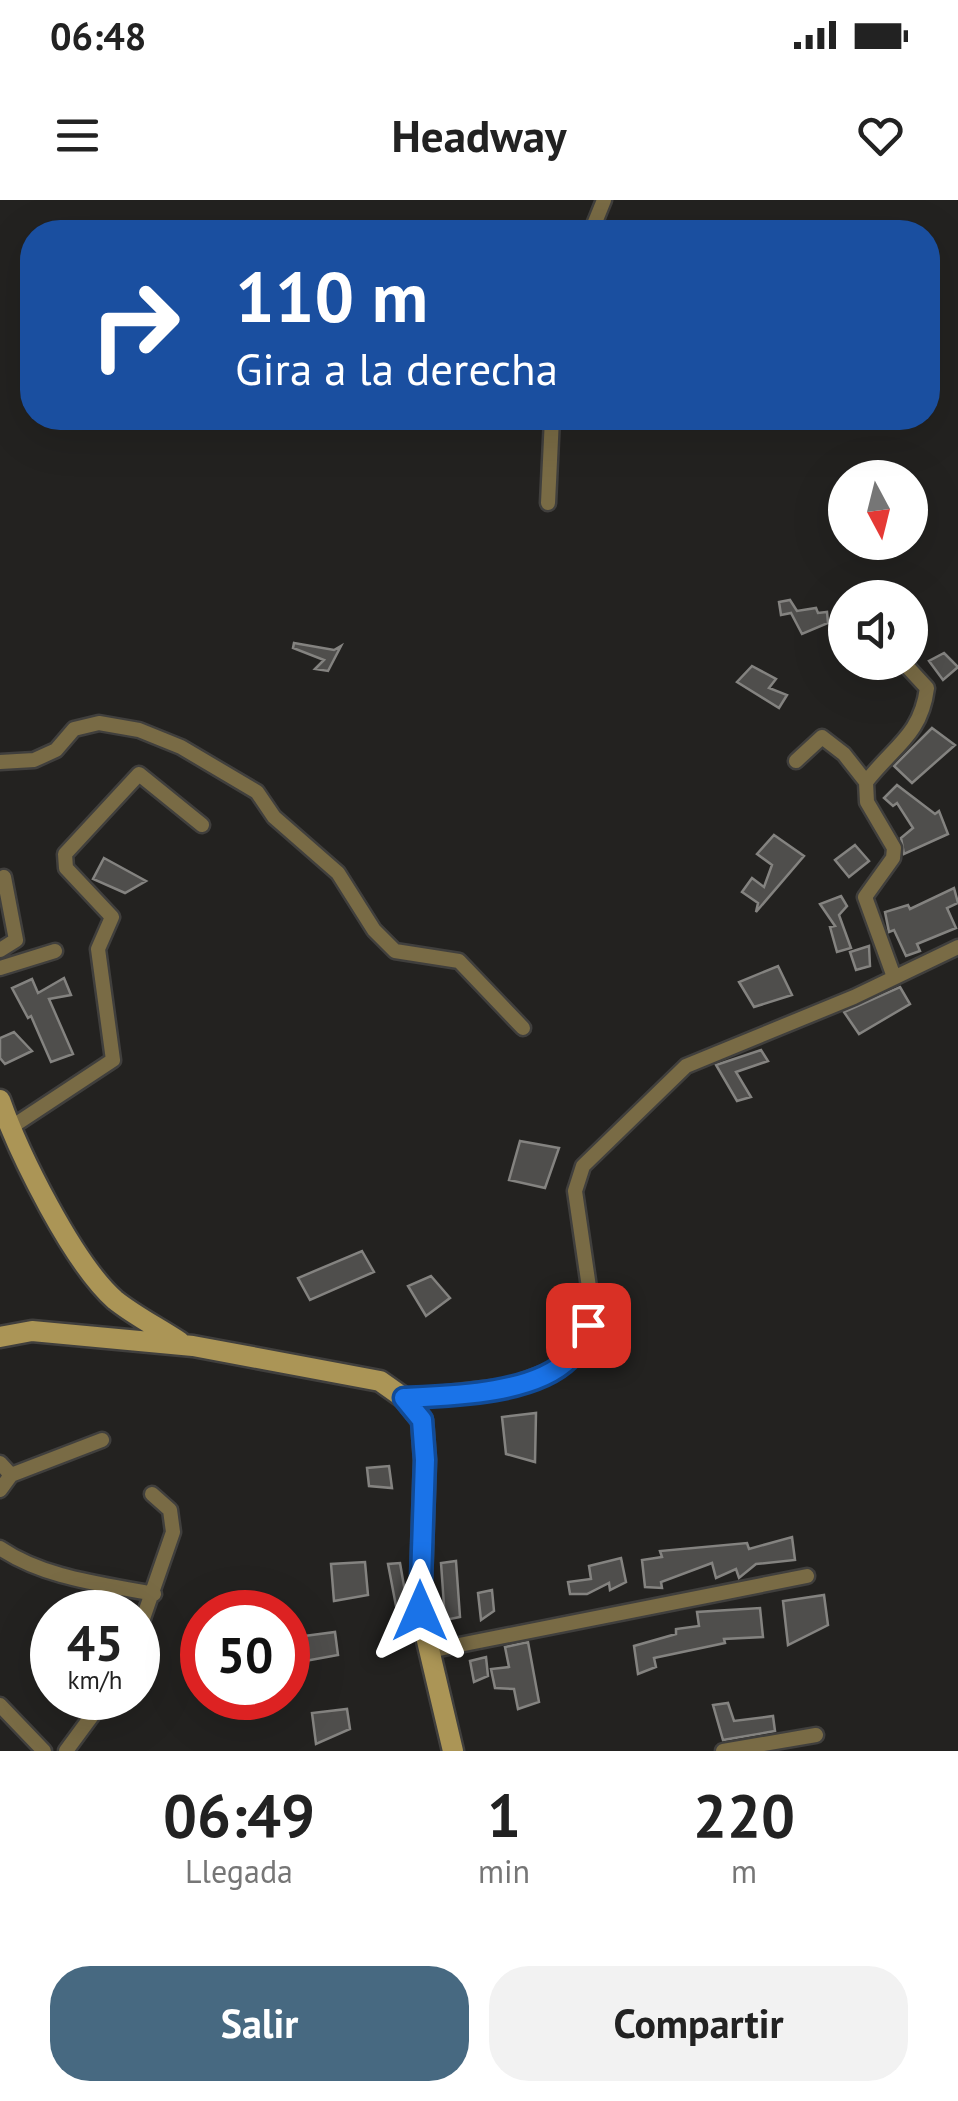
<!DOCTYPE html>
<html lang="es">
<style>
body{margin:0;font-family:"PT Sans",sans-serif;background:#f2f2f2;color:#222;height:100vh;display:flex;flex-direction:column;font-size:38px;white-space:nowrap}
*{box-sizing:border-box;margin:0}
p{font-size:32px;color:#767676}
.icon{flex:none;width:55px;height:55px;fill:none;stroke:currentColor;stroke-width:2;stroke-linecap:round;stroke-linejoin:round}
.map{position:relative;height:1551px;overflow:hidden}
.side{display:flex;flex-direction:column;background:#fff;flex:1}
.side>*{flex:none}
.banner{position:absolute;left:20px;top:20px;width:920px;height:210px;border-radius:40px;box-shadow:0 10px 40px #0002;background:#1a4fa0;color:#fff;overflow:hidden}
.needle{width:65px;rotate:173deg}
.tools{position:absolute;left:828px;top:260px;display:grid;gap:20px}
.tools a{display:grid;place-items:center;width:100px;height:100px;border-radius:50%;background:#fff;box-shadow:0 10px 40px #0002;font-size:50px}
.speed{position:absolute;left:30px;top:1390px;display:flex;gap:20px;font-size:50px;font-weight:700;text-align:center}
.speed>*{display:grid;place-content:center;width:130px;height:130px;border-radius:50%;background:#fff;box-shadow:0 10px 40px #0002;line-height:1}
.speed small{font-size:25px;font-weight:400}
.speed .limit{border:15px solid #d22;background:#fff;color:#111}
.pin{position:absolute;display:grid;place-items:center;width:85px;height:85px;color:#fff;margin:-42px;border-radius:20px;box-shadow:0 5px 15px #0006}
.me{position:absolute;width:110px;margin:-55px;rotate:0deg;stroke-linejoin:round;filter:drop-shadow(0 0 8px #0008)}
.turn{display:flex;align-items:center;gap:35px;height:210px;padding:0 50px;font-size:45px}
.turn .icon{width:130px;height:130px;stroke-width:2.5}
.turn b{display:block;font-size:70px;line-height:85px}
.eta{display:flex;justify-content:space-evenly;align-items:center;height:170px;text-align:center}
.eta b{font-size:60px;font-weight:800;line-height:70px}
.primary-button{display:flex;gap:20px;margin-top:auto;padding:20px 50px}
.primary-button a{flex:1;height:115px;border-radius:40px;background:#476981;color:#fff;font-size:40px;font-weight:800;line-height:115px;text-align:center}
.primary-button a+a{background:#f2f2f2;color:#222}
.status{display:flex;justify-content:space-between;align-items:center;height:70px;padding:0 50px;background:#fff;direction:ltr}
.status svg{height:28px;fill:currentColor}
header{display:flex;justify-content:space-between;align-items:center;height:130px;padding:0 50px;background:#fff;font-size:45px;font-weight:800}
.map>svg:first-child{display:block}
.building{fill:#4f4e4c;stroke:#848380;stroke-width:2.5}
.lines{fill:none;stroke-linecap:round;stroke-linejoin:round}
.street-casing{stroke:#403f3d;stroke-width:19}
.secondary-casing{stroke:#403f3d;stroke-width:25}
.street{stroke:#796b45;stroke-width:14}
.secondary{stroke:#ab9556;stroke-width:20}
.route-casing{stroke:#114b97;stroke-width:25}
.route{stroke:#1a73e8;stroke-width:18}
</style>
<div class="status"><b>06:48</b><svg viewBox="0 0 49 12"><path d="M0 12V9h3v3zM5 12V6h3v6zM10 12V3h3v9zM15 12V0h3v12zM26 1h20v11H26zM47 4h2v5h-2z"/></svg></div>
<header><svg class="icon" aria-label="menu" viewBox="0 0 24 24"><path d="M4 6h16M4 12h16M4 18h16"/></svg>Headway<svg class="icon" aria-label="heart" viewBox="0 0 24 24"><path d="M12 20l-8-8c-3-5 5-10 8-4 3-6 11-1 8 4z"/></svg></header>
<div class="map">
<svg width="958" height="1551" viewBox="0 0 958 1551">
<rect width="100%" height="100%" fill="#232220"/>
<!-- building -->
<path class="building" d="M 790,400 L 797,411 L 816,408 L 818,413 L 827,412 L 828,423 L 802,434 L 791,413 L 781,415 L 779,402 Z
M 294,443 L 334,450 L 341,446 L 328,471 L 315,469 L 324,460 L 293,448 Z
M 944,453 L 958,467 L 943,480 L 929,461 Z
M 752,466 L 776,479 L 769,488 L 787,495 L 779,508 L 737,482 Z
M 932,528 L 955,545 L 912,583 L 894,566 Z
M 897,585 L 935,614 L 939,611 L 948,634 L 904,654 L 901,638 L 913,628 L 897,603 L 893,606 L 884,598 Z
M 774,635 L 804,656 L 756,712 L 758,703 L 742,692 L 752,678 L 764,687 L 772,665 L 757,654 Z
M 855,645 L 869,661 L 849,677 L 835,660 Z
M 104,658 L 146,681 L 125,693 L 93,679 Z
M 954,688 L 958,703 L 947,708 L 956,728 L 917,744 L 920,751 L 906,756 L 894,730 L 889,732 L 885,712 L 908,705 L 910,709 Z
M 841,696 L 847,706 L 839,715 L 851,748 L 837,752 L 830,727 L 835,726 L 820,704 Z
M 869,746 L 870,766 L 856,770 L 850,752 Z
M 778,766 L 792,795 L 754,807 L 739,782 Z
M 64,778 L 71,795 L 49,799 L 73,854 L 51,862 L 31,816 L 28,818 L 12,788 L 32,779 L 38,793 Z
M 900,787 L 910,804 L 859,834 L 844,812 Z
M 14,832 L 32,851 L 5,864 L 0,858 L 0,838 Z
M 761,850 L 768,861 L 736,872 L 751,897 L 737,901 L 716,865 Z
M 520,941 L 559,948 L 545,988 L 509,980 Z
M 362,1051 L 374,1072 L 310,1100 L 298,1078 Z
M 431,1076 L 450,1098 L 426,1116 L 408,1086 Z
M 536,1213 L 535,1262 L 506,1254 L 502,1217 Z
M 389,1266 L 392,1288 L 369,1286 L 367,1268 Z
M 792,1337 L 795,1360 L 756,1364 L 739,1378 L 736,1369 L 716,1378 L 712,1363 L 661,1382 L 662,1388 L 645,1387 L 642,1360 L 662,1357 L 660,1351 L 747,1343 L 749,1349 Z
M 621,1358 L 626,1382 L 610,1390 L 609,1383 L 587,1394 L 570,1394 L 568,1382 L 591,1379 L 589,1366 Z
M 456,1361 L 460,1417 L 445,1420 L 441,1363 Z
M 365,1362 L 368,1395 L 334,1401 L 331,1364 Z
M 400,1363 L 407,1403 L 396,1406 L 388,1364 Z
M 492,1390 L 494,1411 L 481,1420 L 478,1393 Z
M 824,1395 L 828,1425 L 788,1445 L 783,1401 Z
M 760,1408 L 763,1437 L 724,1439 L 725,1443 L 654,1458 L 656,1467 L 638,1474 L 634,1446 L 676,1434 L 676,1429 L 699,1426 L 697,1412 Z
M 335,1432 L 338,1455 L 294,1463 L 289,1438 Z
M 528,1442 L 539,1502 L 518,1509 L 514,1489 L 495,1488 L 491,1469 L 509,1467 L 505,1447 Z
M 486,1457 L 488,1476 L 474,1482 L 470,1461 Z
M 728,1503 L 734,1521 L 773,1516 L 775,1531 L 723,1540 L 713,1505 Z
M 347,1509 L 350,1529 L 316,1544 L 312,1513 Z"/>
<g class="lines">
<!-- street casing -->
<g class="street-casing">
<path id="street" d="M 591,32 L 604,0
M 548,303 L 552,218
M 796,561 L 822,537 L 844,554 L 866,582 L 867,602 L 894,648 L 893,658 L 865,697 L 894,777
M 0,562 L 34,560 L 56,550 L 74,529 L 99,523 L 139,530 L 181,547 L 257,592 L 274,617 L 338,673 L 374,730 L 395,751 L 459,761 L 523,828
M 866,582 C 894,546 921,535 927,488 L 903,462
M 0,750 L 16,740 L 4,677
M 0,768 L 55,751
M 10,928 L 113,860 L 98,749 L 112,717 L 66,668 L 65,654 L 139,574 L 202,625
M 404,1198 L 510,1186 L 555,1169 L 571,1157 L 588,1125 L 591,1101 L 575,991 L 583,966 L 686,866 L 854,797 L 958,747
M 0,1263 L 11,1275 L 0,1290
M 11,1275 L 102,1240
M 0,1348 C 44,1378 103,1384 154,1394
M 138,1433 L 173,1332 L 170,1310 L 152,1294
M 429,1451 L 807,1376
M 0,1505 L 44,1551
M 66,1551 L 105,1498
M 723,1551 L 816,1535"/>
</g>
<!-- secondary casing -->
<g class="secondary-casing">
<path id="secondary" d="M 0,900 C 19,954 73,1063 115,1100 C 135,1116 159,1128 180,1142
M 0,1137 L 32,1131 L 193,1146 L 380,1181 L 404,1198 L 422,1220 L 425,1260 L 420,1411 L 453,1551"/>
</g>
<!-- street -->
<use href="#street" class="street"/>
<!-- secondary -->
<use href="#secondary" class="secondary"/>
</g>
<g class="lines">
<!-- route casing -->
<g class="route-casing">
<path id="route" d="M 420,1411 L 425,1260 L 422,1220 L 404,1198 C 451,1196 534,1194 569,1159 C 577,1150 582,1136 588,1125"/>
</g>
<!-- route -->
<use href="#route" class="route"/>
</g>
</svg>
<div class="tools">
<a><svg class="needle" viewBox="-14 -14 28 28"><path d="M0-13l5 13h-10z" fill="#e53935"/><path d="M0 13l5-13h-10z" fill="#767676"/></svg></a>
<a><svg class="icon" aria-label="sound" viewBox="0 0 24 24"><path d="M4 9h4l5-4v14l-5-4H4zM17 9q2 3 0 6"/></svg></a>
</div>
<div class="speed"><div>45<small>km/h</small></div><div class="limit">50</div></div>
<div class="pin" style="left:588px;top:1125px;background:#d93025"><svg class="icon" aria-label="arrive" viewBox="0 0 24 24"><path d="M6 21V4h12l-3 4 3 4H6"/></svg></div>
<svg class="me" style="left:420px;top:1411px" viewBox="-20 -20 40 40"><path d="M0-17L14 15 0 8-14 15z" fill="#1a73e8" stroke="#fff" stroke-width="4"/></svg>
<div class="banner">
<div class="turn"><svg class="icon" aria-label="right" viewBox="0 0 24 24"><path d="M7 20v-9h11M14 6l5 5-5 5"/></svg><div><b>110 m</b>Gira a la derecha</div></div>
</div>
</div>
<section class="side">
<div class="eta">
<div><b>06:49</b><p>Llegada</p></div>
<div><b>1</b><p>min</p></div>
<div><b>220</b><p>m</p></div>
</div>
<div class="primary-button"><a>Salir</a><a>Compartir</a></div>
</section>
